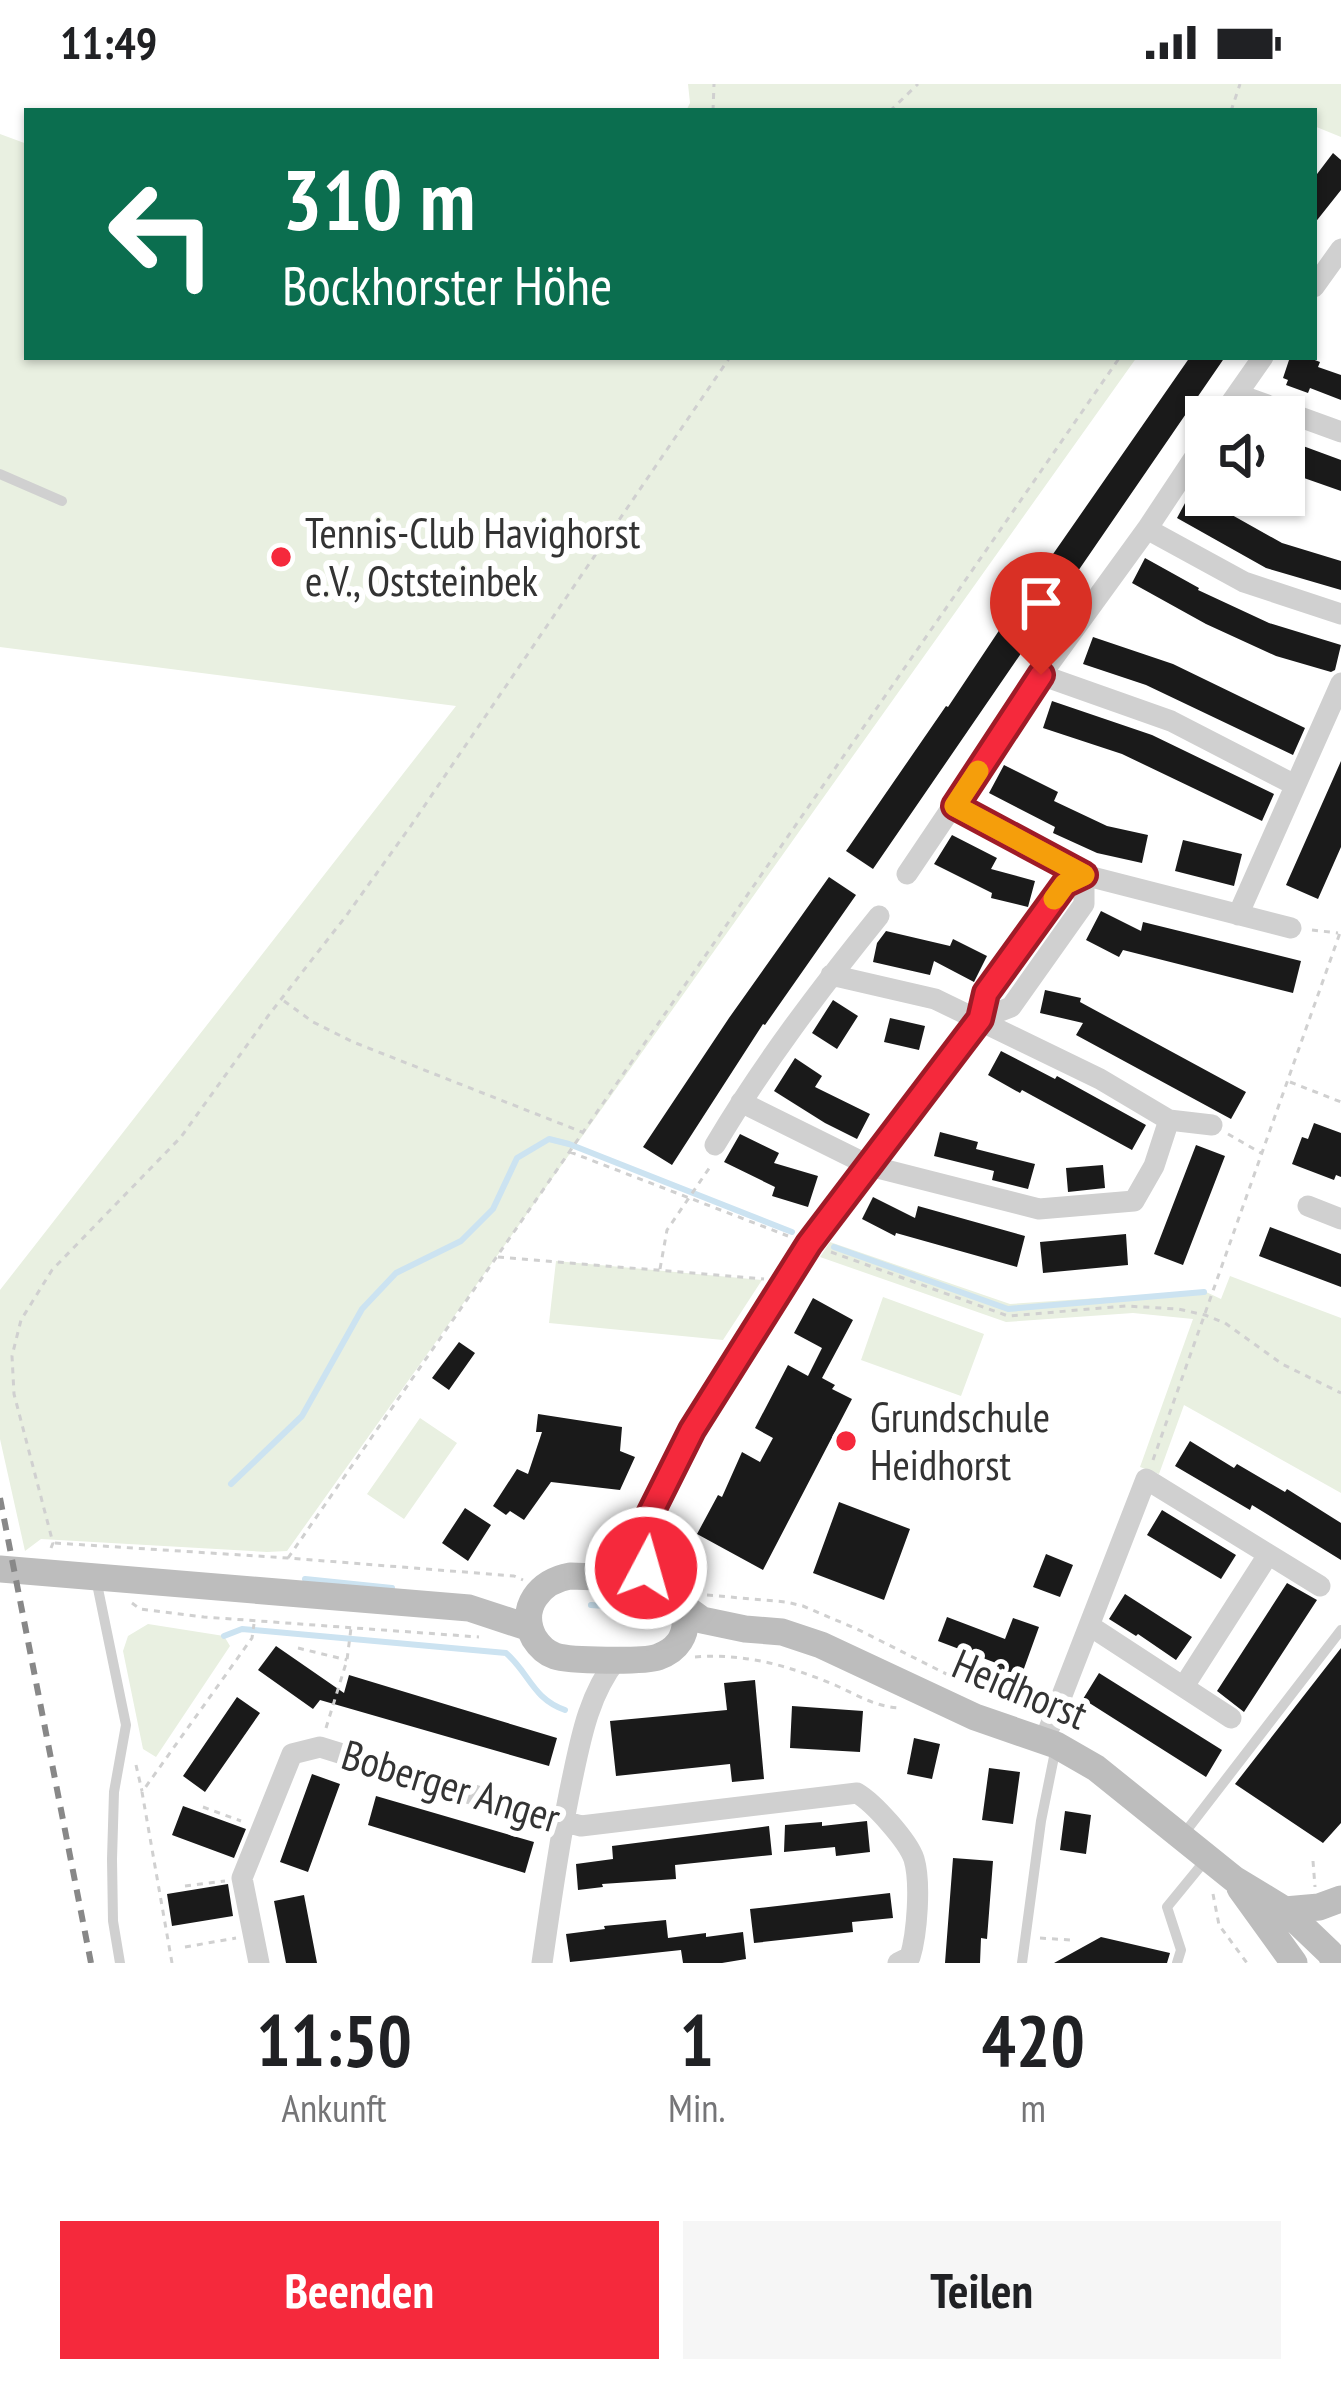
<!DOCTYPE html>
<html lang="de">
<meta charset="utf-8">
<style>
body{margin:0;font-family:"PT Sans Narrow",sans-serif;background:#f6f6f6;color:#202124;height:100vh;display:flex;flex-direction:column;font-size:45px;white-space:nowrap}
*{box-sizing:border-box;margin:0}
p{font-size:39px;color:#757577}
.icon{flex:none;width:66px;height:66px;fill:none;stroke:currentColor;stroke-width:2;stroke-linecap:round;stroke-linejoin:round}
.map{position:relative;height:1879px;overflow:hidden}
.drawer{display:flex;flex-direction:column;background:#fff;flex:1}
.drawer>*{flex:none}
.banner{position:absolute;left:24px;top:24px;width:1293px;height:252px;border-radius:0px;box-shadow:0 3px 9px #0004;background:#0b6e4f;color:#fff;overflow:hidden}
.tools{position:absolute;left:1185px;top:312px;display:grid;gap:24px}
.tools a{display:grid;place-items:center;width:120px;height:120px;border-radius:0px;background:#fff;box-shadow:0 3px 9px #0004;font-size:60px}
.pin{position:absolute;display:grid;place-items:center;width:102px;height:102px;color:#fff;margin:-123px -51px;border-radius:50% 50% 50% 0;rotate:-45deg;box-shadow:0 0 12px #0007}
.pin .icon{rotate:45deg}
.me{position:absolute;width:132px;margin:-66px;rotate:6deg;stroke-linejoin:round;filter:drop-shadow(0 0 9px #0008)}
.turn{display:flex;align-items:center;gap:42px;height:252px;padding:0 60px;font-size:54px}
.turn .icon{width:156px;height:156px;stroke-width:2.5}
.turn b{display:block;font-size:84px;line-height:102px}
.eta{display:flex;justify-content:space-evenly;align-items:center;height:204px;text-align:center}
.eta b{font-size:72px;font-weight:800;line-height:84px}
.button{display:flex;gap:24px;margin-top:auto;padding:24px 60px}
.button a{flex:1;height:138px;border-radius:0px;background:#f5293c;color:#fff;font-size:48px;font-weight:800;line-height:138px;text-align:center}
.button a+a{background:#f6f6f6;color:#202124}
.status{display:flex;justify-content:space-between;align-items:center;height:84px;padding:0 60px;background:#fff;direction:ltr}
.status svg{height:33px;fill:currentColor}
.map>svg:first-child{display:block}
.green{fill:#e9f0e1}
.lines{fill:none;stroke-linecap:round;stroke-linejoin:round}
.stream{stroke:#cce3f1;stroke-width:6}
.building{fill:#1a1a1a}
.path{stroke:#d0d0d0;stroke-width:3;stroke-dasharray:6 6;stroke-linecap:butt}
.lane{stroke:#d0d0d0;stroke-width:10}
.street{stroke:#d0d0d0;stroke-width:21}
.secondary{stroke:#bdbdbd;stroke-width:27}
.rail{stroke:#888;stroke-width:6;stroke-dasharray:12 9;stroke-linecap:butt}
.route-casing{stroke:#9f1b27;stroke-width:30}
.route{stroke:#f5293c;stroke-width:21}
.slow{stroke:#f59e0b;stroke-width:21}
.poi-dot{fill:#f5293c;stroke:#fff;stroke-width:4.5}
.labels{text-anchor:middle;stroke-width:12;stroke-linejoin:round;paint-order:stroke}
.poi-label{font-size:42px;fill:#333;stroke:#fff;text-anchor:start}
.street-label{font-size:42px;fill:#333;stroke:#fff}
</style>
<div class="status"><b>11:49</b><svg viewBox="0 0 49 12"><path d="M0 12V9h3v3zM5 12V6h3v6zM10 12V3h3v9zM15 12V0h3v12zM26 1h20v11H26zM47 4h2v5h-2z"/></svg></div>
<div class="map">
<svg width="1341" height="1879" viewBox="0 0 1341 1879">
<rect width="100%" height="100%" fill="#fff"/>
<!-- green -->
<path class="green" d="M 688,0 L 1341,0 L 1341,53 L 1314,42 L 1314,27 L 686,27 L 690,19 Z
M 0,50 L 27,60 L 27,273 L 1137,273 L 287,1467 L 267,1468 L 41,1455 L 25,1467 L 0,1355 L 0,1206 L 456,622 L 0,563 Z
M 830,1158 L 1010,1220 L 1204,1207 L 1221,1215 L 1230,1192 L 1341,1234 L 1341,1409 L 1184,1321 L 1159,1390 L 1140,1383 L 1193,1235 L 1133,1229 L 1006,1238 L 820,1173 Z
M 556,1177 L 762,1196 L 723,1256 L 549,1239 Z
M 883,1213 L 984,1250 L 961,1312 L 861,1276 Z
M 420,1334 L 457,1359 L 404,1435 L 367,1410 Z
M 148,1540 L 224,1552 L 230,1562 L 156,1673 L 143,1665 L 123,1567 L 128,1552 Z"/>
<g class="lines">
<!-- stream -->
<path class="stream" d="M 834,1163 L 1008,1225 L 1204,1208
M 231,1400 L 302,1332 L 362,1225 L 396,1189 L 461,1157 L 493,1125 L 517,1074 L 549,1055 L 569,1060 L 792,1148
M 305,1495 L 392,1504
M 591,1521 L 669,1527
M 224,1552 L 242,1545 L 506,1569 C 530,1590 532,1614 565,1626"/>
</g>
<!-- building -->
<path class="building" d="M 1333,69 L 1341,76 L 1341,106 L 1314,140 L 1314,94 Z
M 1190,273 L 1225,273 L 1076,490 L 1051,473 Z
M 1290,273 L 1307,273 L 1320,278 L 1318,283 L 1341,291 L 1341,316 L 1310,304 L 1308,309 L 1286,301 L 1288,296 L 1283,294 Z
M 1284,355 L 1341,376 L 1341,407 L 1284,387 Z
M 1191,408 L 1282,459 L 1341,477 L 1341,506 L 1266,484 L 1177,434 Z
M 1145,474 L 1199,504 L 1198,506 L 1269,539 L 1341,561 L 1335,586 L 1331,588 L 1276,572 L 1206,540 L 1132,499 Z
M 1028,503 L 1055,520 L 873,785 L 846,767 L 946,622 L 948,623 Z
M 1093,553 L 1173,580 L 1305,644 L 1293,671 L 1146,601 L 1083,580 Z
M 1052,617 L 1152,651 L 1274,710 L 1262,737 L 1122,670 L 1043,644 Z
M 1341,677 L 1341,763 L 1318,815 L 1286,801 Z
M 1004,681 L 1058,708 L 1054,717 L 1107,742 L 1148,751 L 1142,779 L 1097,769 L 1053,749 L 1055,743 L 989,709 Z
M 952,751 L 997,774 L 991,785 L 1035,797 L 1028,823 L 991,814 L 992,809 L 934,780 Z
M 1183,756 L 1242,770 L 1234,802 L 1175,787 Z
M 829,793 L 856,811 L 765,941 L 763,940 L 672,1081 L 643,1063 L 729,934 Z
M 1101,827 L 1141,847 L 1143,838 L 1301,877 L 1293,909 L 1123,866 L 1119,873 L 1086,856 Z
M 886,847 L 950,862 L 953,855 L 987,872 L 974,898 L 934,877 L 930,891 L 873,878 L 877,859 Z
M 1045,906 L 1081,914 L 1080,918 L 1246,1008 L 1231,1035 L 1076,951 L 1083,939 L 1040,929 Z
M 833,916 L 858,932 L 837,965 L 812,949 Z
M 890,934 L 925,942 L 919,966 L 884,958 Z
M 1001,967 L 1055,995 L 1057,992 L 1146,1041 L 1132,1066 L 1022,1006 L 1020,1009 L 988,991 Z
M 795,974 L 822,992 L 815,1003 L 870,1030 L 857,1055 L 825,1039 L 774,1007 Z
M 1314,1039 L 1341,1049 L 1341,1093 L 1336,1091 L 1334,1096 L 1292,1080 L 1302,1053 L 1308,1055 Z
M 940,1048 L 978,1058 L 976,1065 L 1035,1080 L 1028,1105 L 992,1096 L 994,1087 L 934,1072 Z
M 740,1050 L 779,1069 L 774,1079 L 818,1092 L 808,1123 L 772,1112 L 775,1103 L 724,1078 Z
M 1196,1061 L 1225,1072 L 1183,1181 L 1154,1170 Z
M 1103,1081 L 1105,1104 L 1068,1108 L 1066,1084 Z
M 873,1113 L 915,1134 L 918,1122 L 1025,1152 L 1017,1183 L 896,1149 L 895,1152 L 862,1135 Z
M 1270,1143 L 1341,1170 L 1341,1203 L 1259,1172 Z
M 1126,1150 L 1128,1181 L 1043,1189 L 1040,1158 Z
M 813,1214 L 853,1236 L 822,1294 L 835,1301 L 832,1305 L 852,1315 L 763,1486 L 697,1450 L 718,1411 L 722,1413 L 742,1368 L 760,1378 L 773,1354 L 755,1344 L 788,1281 L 808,1292 L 822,1264 L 794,1249 Z
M 459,1258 L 475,1269 L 449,1306 L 432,1294 Z
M 538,1330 L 622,1343 L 620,1367 L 635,1373 L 620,1406 L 551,1398 L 524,1436 L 510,1427 L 506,1431 L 493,1422 L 517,1385 L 528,1390 L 542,1348 L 536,1348 Z
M 1190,1357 L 1234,1384 L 1237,1380 L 1285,1408 L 1287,1405 L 1341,1439 L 1341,1476 L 1252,1421 L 1250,1426 L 1175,1382 Z
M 839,1418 L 910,1445 L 884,1516 L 813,1489 Z
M 465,1424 L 491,1441 L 468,1477 L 442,1459 Z
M 1162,1426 L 1236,1471 L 1221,1495 L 1147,1451 Z
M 1046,1470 L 1073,1481 L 1060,1513 L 1033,1503 Z
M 1287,1499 L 1317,1516 L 1244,1628 L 1217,1607 Z
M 1125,1510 L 1192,1553 L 1176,1576 L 1138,1550 L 1136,1552 L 1109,1535 Z
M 947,1533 L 1005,1555 L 1013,1534 L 1039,1543 L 1018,1601 L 992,1591 L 996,1579 L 938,1557 Z
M 276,1562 L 344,1609 L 349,1591 L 557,1654 L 549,1682 L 320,1616 L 313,1625 L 258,1586 Z
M 1341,1564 L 1341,1739 L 1323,1759 L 1235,1700 Z
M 1099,1589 L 1222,1666 L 1206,1693 L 1083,1615 Z
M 755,1596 L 764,1695 L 732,1698 L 730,1680 L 616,1692 L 610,1637 L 727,1626 L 724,1599 Z
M 237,1613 L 260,1629 L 205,1708 L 183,1692 Z
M 792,1622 L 863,1627 L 860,1668 L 790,1664 Z
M 914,1654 L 940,1660 L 932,1695 L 907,1690 Z
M 989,1684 L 1020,1688 L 1013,1740 L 982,1736 Z
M 312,1690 L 340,1700 L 308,1788 L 280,1778 Z
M 376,1712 L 534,1758 L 525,1789 L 368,1741 Z
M 183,1722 L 246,1745 L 234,1774 L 172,1751 Z
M 1065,1727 L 1091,1731 L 1086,1770 L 1060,1766 Z
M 867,1737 L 870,1768 L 836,1772 L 835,1763 L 784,1768 L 785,1741 L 822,1738 L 822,1742 Z
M 769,1742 L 772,1771 L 675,1781 L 676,1795 L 602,1800 L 603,1803 L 578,1806 L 576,1780 L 613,1775 L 612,1762 Z
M 953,1774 L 993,1777 L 987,1855 L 981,1854 L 980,1879 L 945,1879 Z
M 228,1800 L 233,1832 L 172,1842 L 167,1810 Z
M 890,1809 L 893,1834 L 852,1838 L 853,1848 L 754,1859 L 750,1825 Z
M 304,1811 L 317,1879 L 286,1879 L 274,1817 Z
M 666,1836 L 668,1854 L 706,1849 L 706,1853 L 743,1848 L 746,1875 L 722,1879 L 683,1879 L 681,1866 L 570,1878 L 566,1850 L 605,1845 L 604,1842 Z
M 1101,1853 L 1170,1869 L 1167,1879 L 1054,1879 Z"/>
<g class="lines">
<!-- path -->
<path class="path" d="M 713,27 L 714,0
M 890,27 L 918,0
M 1231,27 L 1240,0
M 1312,846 L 1338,849
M 284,917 L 313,938 L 353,958 L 582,1048
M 1290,998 L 1341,1018
M 1228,1050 L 1261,1069
M 570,1068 L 788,1152
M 831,1168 L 1008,1232 L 1126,1222 L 1178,1225 L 1205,1231 L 1225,1239 L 1282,1280 L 1341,1309
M 498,1173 L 764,1195
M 660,1185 L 667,1146 L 710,1083
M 1153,1376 L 1341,846
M 55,1459 L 288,1474 L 514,1492 L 523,1496
M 51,1464 L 53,1459 L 14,1310 L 12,1272 L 21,1236 L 52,1186 L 181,1053 L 268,932 L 346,832 L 410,743 L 730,273
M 288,1474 L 1120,273
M 707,1511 L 786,1518 L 803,1522 L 859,1546 L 994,1614
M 132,1519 L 140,1525 L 204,1533 L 479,1553
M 298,1564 L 347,1576
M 695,1573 C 746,1569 789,1582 835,1601 C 857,1611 874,1622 898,1624
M 326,1644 L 347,1576 L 351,1544
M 136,1681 L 142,1707
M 203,1723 L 241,1737
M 1313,1777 L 1315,1803
M 185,1802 L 225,1797
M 1213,1810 L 1219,1841 L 1247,1879
M 1040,1854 L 1070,1856
M 185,1863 L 236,1854
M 172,1879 L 142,1708 L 252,1554 L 254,1540"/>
<!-- lane -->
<path class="lane" d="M 0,390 L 62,417
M 96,1495 L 126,1641 L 114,1708 L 112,1775 L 113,1837 L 120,1879
M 1183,1751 L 1341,1546
M 1022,1879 L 1041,1737 L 1056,1663
M 1177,1879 L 1181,1866 L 1167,1823 L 1208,1773"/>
<!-- street -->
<path class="street" d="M 1314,203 L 1341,165
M 1237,310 L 1341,348
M 1221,333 L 1263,273
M 1147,445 L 1244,498 L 1341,530
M 1041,591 L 1171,637 L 1295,701
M 955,721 L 1084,791 L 1291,844
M 907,790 L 1041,591 L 1147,445 L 1206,356
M 1238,831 L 1341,599
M 831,891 L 935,915 L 1100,995 L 1169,1036 L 1212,1041
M 741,1018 L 870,1082 L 1039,1125 L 1134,1117 L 1154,1082 L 1169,1036
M 715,1061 C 763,980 820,905 879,832
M 1308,1122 L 1341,1135
M 646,1439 C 641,1459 640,1478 655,1495
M 605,1494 L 646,1438 L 692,1346 L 809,1159 L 980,935 L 1011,923 L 1084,820 L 1084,791 L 1065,800 L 986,909 L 980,935
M 1090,1542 L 1231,1634
M 1184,1602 L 1268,1471
M 1045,1655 L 1146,1395 L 1320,1502
M 259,1879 L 242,1794 L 292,1670 L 320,1663 L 519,1725 L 581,1742 L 857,1709 C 874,1719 908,1757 914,1775 C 921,1799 917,1850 910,1873 L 898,1879
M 542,1879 C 551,1818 559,1756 572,1696 C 581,1653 589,1610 617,1575"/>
<!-- secondary -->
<path class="secondary" d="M 0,1485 L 469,1524 L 530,1544
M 570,1492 L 655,1495 C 690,1509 699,1559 658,1573 C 645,1578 569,1577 555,1572 C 546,1569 539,1562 534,1554 C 518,1524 540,1497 570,1492 Z
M 684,1523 L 702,1536 L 745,1545 L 782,1548 L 821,1561 L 975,1633 L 1056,1661 L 1096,1684 L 1234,1795 L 1285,1826 L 1330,1869 L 1335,1879
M 1240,1804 L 1294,1879
M 1285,1826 L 1319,1823 L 1341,1815"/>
<!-- rail -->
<path class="rail" d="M 0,1414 L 91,1879"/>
</g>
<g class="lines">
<!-- route casing -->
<g class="route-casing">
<path id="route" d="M 646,1484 L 642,1459 L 646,1438 L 692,1346 L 809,1160 L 980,935 L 986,909 L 1065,800 L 1084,791 L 955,722 L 1041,591"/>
</g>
<!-- route -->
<use href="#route" class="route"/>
<!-- slow -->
<path class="slow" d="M 978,687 L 955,722 L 1084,791 L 1065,800 L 1054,815"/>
</g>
<!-- markers -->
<g class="poi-dot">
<circle cx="281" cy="473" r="12"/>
<circle cx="846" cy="1357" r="12"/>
</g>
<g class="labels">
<!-- poi labels -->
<g class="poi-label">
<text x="305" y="464">Tennis-Club Havighorst<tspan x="305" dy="48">e.V., Oststeinbek</tspan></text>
<text x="870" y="1348">Grundschule<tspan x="870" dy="48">Heidhorst</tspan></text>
</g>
<!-- street labels -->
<g class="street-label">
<text transform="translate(1020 1605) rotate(23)" y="15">Heidhorst</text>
<text transform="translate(451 1702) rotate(17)" y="15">Boberger Anger</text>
</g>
</g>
</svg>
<div class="tools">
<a><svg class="icon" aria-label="sound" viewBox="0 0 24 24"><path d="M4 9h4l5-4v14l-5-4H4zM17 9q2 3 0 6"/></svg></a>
</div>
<div class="pin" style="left:1041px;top:591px;background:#d93025"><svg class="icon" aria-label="arrive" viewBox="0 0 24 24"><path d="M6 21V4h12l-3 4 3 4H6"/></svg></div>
<svg class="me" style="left:646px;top:1484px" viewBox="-20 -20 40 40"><circle r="17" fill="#f5293c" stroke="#fff" stroke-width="3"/><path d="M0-11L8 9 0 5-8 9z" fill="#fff"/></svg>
<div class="banner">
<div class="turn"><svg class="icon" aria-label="left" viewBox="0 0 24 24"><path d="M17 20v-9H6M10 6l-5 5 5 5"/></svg><div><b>310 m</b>Bockhorster Höhe</div></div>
</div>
</div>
<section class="drawer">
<div class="eta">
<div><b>11:50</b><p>Ankunft</p></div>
<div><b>1</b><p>Min.</p></div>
<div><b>420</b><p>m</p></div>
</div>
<div class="button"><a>Beenden</a><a>Teilen</a></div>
</section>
